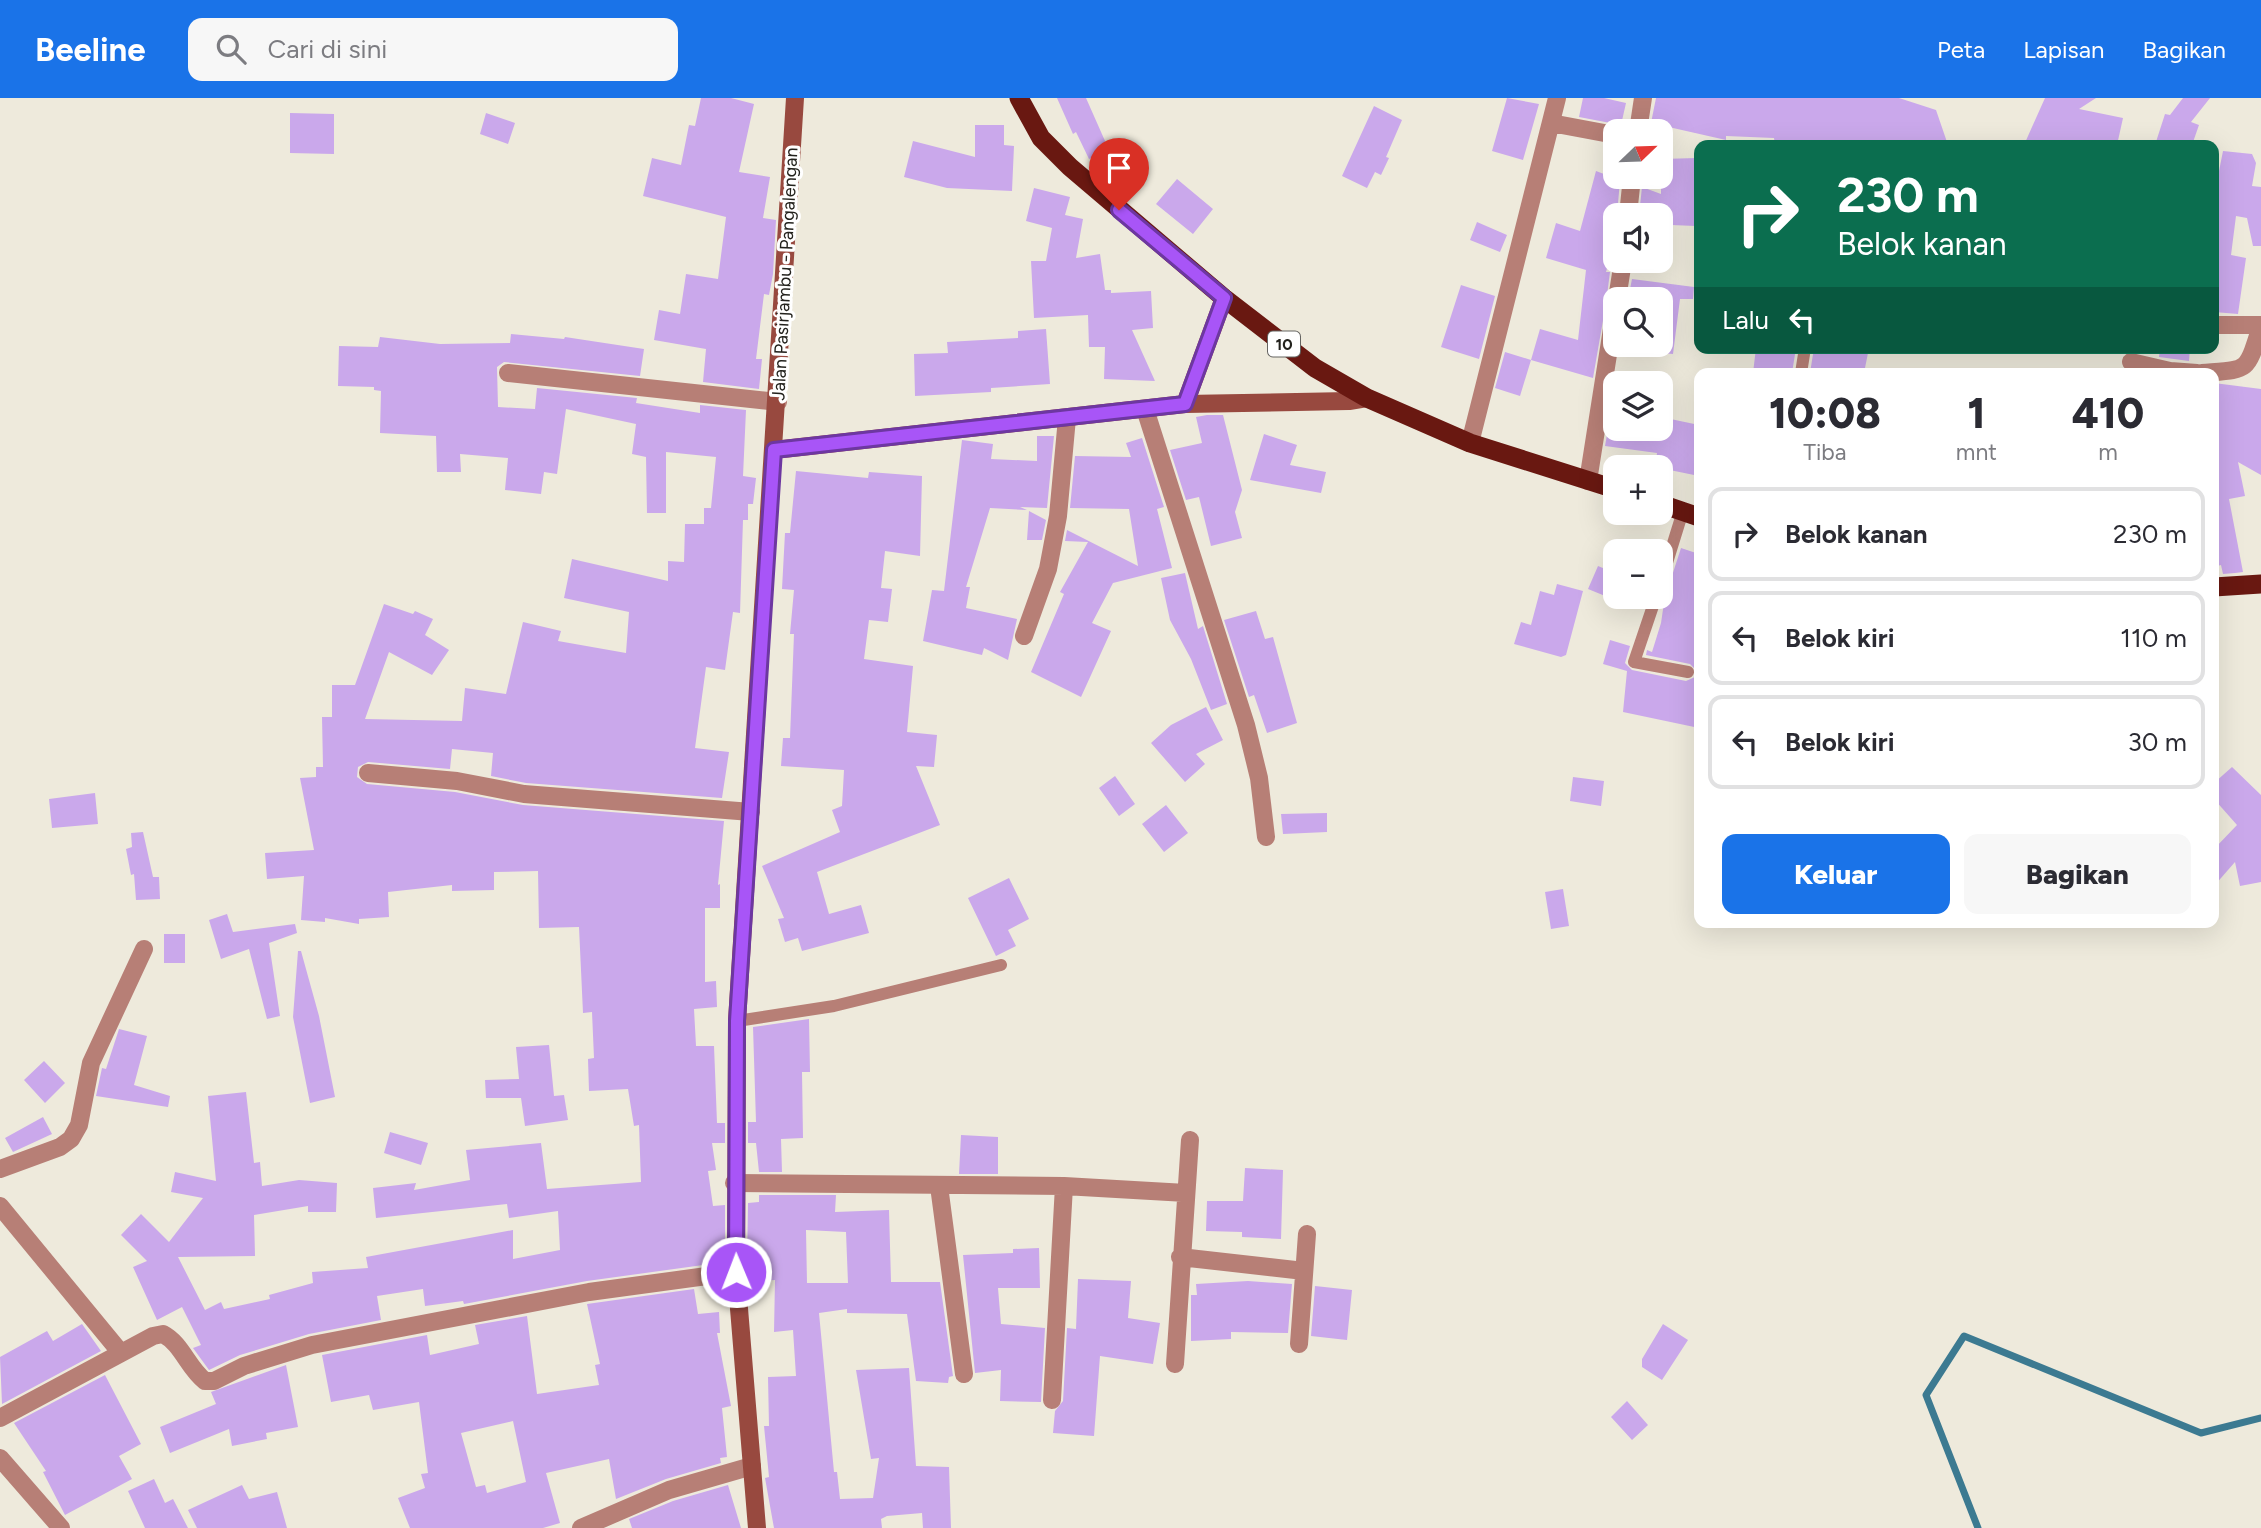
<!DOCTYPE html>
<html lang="id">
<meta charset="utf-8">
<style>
body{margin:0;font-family:Figtree,sans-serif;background:#f7f7f7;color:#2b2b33;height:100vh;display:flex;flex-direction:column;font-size:26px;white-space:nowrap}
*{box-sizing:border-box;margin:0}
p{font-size:23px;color:#7c7c81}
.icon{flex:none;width:38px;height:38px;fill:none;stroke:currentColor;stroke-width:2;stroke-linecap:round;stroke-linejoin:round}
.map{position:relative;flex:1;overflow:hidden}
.sheet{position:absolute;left:1694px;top:270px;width:525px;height:560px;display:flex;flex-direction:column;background:#fff;border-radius:14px;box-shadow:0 7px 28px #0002}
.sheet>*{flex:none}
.top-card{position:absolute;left:1694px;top:42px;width:525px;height:214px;border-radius:14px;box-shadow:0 7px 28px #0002;background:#0b6e4f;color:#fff;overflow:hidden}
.needle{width:46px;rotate:67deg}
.tools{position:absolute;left:1603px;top:21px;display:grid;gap:14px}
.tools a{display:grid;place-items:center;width:70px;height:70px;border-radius:14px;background:#fff;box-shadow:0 7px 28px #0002;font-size:35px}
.pin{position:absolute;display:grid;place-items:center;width:60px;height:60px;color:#fff;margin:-72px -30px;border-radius:50% 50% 50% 0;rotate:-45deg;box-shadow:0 0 7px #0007}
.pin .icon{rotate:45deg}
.me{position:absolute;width:77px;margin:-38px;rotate:359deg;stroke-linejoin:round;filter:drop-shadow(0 0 5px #0008)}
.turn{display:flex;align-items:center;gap:24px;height:147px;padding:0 28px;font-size:32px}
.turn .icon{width:91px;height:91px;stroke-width:2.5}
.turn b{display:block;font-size:49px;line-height:60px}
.then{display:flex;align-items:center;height:66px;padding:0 28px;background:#0003;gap:14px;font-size:26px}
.eta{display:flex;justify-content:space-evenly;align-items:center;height:119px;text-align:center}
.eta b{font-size:42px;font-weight:800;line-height:49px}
.primary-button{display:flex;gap:14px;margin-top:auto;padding:14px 28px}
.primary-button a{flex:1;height:80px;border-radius:14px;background:#1a73e8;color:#fff;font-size:28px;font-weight:800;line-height:80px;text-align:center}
.primary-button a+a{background:#f7f7f7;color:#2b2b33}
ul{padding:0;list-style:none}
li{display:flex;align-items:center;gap:21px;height:94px;margin:0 14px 10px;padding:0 14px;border:4px solid #e1e1e2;border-radius:14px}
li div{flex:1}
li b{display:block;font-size:26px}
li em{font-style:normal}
header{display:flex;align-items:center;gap:42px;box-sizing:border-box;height:98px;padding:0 35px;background:#1a73e8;color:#fff}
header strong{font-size:33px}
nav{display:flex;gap:38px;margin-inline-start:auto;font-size:24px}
.search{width:490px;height:63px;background:#f7f7f7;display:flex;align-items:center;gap:18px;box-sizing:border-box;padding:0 24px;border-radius:14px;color:#7c7c81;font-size:26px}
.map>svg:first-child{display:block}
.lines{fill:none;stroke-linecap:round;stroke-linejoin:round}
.stream{stroke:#3c7a91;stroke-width:7}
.building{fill:#caa8eb;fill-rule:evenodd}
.service{stroke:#b77f76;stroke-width:12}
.minor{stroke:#b77f76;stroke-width:18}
.secondary{stroke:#98493f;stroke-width:18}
.trunk{stroke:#691811;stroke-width:19}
.route-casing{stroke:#6d37a1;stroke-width:18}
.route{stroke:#a855f7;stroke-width:12}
.labels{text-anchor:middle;stroke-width:6;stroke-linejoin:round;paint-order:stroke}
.shield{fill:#fff;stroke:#656461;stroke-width:2}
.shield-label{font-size:16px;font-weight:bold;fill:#23221d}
.street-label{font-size:18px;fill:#23221d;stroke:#fff}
</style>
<header>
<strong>Beeline</strong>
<div class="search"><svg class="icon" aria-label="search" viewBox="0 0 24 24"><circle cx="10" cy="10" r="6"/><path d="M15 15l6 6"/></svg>Cari di sini</div>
<nav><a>Peta</a><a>Lapisan</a><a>Bagikan</a></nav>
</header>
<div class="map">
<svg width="2261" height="1430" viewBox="0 0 2261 1430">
<rect width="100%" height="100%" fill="#eeeadc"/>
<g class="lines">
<!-- stream -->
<path class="stream" d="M 1978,1430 L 1926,1297 L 1964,1238 L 2201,1335 L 2261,1320"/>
</g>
<!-- building -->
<path class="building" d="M 701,0 L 731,0 L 754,6 L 739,74 L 770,79 L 763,120 L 776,122 L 773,176 L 769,197 L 764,196 L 756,261 L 762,261 L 759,291 L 703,284 L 706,251 L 654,242 L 659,212 L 680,216 L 686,176 L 718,181 L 726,119 L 643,98 L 652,60 L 681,67 L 689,27 L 695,28 Z
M 1057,0 L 1086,0 L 1109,52 L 1089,61 L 1076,34 L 1073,36 Z
M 1507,0 L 1539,6 L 1523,62 L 1492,53 Z
M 1583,0 L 1604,0 L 1626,5 L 1621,27 L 1579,19 Z
M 1656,0 L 1899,0 L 1936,12 L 1948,47 L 1775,47 L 1774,40 L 1726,38 L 1726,42 L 1651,25 Z
M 2045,0 L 2096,0 L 2079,11 L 2123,20 L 2117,47 L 2024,47 Z
M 2183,0 L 2210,0 L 2191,24 L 2199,27 L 2192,47 L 2155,47 L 2165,16 L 2170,17 Z
M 1374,8 L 1402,22 L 1386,59 L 1389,60 L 1381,77 L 1375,74 L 1367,90 L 1342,78 Z
M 290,15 L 334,16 L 334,56 L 290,55 Z
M 486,15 L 515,25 L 508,46 L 480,36 Z
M 975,27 L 1004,27 L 1004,47 L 1014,48 L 1012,93 L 947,90 L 904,79 L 913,43 L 975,59 Z
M 2223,53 L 2252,56 L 2256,65 L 2252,88 L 2261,89 L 2261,148 L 2253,148 L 2247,120 L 2236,118 L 2231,157 L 2246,160 L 2238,216 L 2214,214 L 2214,98 Z
M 1697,60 L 1696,108 L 1699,109 L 1699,117 L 1696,117 L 1696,128 L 1671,127 L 1671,118 L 1639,117 L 1642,89 L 1661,96 L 1661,61 Z
M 1596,73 L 1620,82 L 1615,141 L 1606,174 L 1610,174 L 1606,205 L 1593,280 L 1531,262 L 1540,231 L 1578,242 L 1586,172 L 1546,160 L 1556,125 L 1580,133 Z
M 1177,81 L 1213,111 L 1193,136 L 1156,106 Z
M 1034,90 L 1070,99 L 1065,117 L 1083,121 L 1076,160 L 1100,156 L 1105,192 L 1111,192 L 1111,195 L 1151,193 L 1153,230 L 1132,232 L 1155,283 L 1104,281 L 1105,249 L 1089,249 L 1088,217 L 1034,220 L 1031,163 L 1046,163 L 1052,130 L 1026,123 Z
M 1477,124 L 1507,137 L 1500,154 L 1470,142 Z
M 1632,181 L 1694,189 L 1693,201 L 1680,201 L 1673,256 L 1661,255 L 1661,201 L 1628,201 Z
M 1461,187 L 1495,198 L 1479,261 L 1441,249 Z
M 1046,231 L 1050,286 L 991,290 L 991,294 L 915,298 L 914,256 L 948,255 L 947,244 L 1018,240 L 1018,233 Z
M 511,236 L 564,241 L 565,239 L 644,251 L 640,278 L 504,264 L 497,269 L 498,309 L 535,311 L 537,290 L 637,300 L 636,305 L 700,315 L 700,307 L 746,312 L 743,378 L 756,380 L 753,406 L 748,406 L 748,422 L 743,422 L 740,515 L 733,514 L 725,572 L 706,569 L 695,650 L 729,654 L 722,700 L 526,685 L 491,678 L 493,655 L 452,651 L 450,671 L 368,664 L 358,669 L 357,679 L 367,686 L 455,694 L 523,707 L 724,723 L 718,787 L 720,786 L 720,810 L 705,810 L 705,884 L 716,883 L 717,909 L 694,911 L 696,948 L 714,948 L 717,1025 L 725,1025 L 725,1045 L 712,1045 L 716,1072 L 708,1073 L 713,1108 L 725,1107 L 725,1164 L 587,1183 L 464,1206 L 463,1203 L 425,1208 L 423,1191 L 377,1198 L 381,1222 L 309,1236 L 240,1257 L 209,1272 L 193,1250 L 201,1247 L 182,1209 L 157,1222 L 133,1169 L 147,1163 L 121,1137 L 141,1116 L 169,1144 L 203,1100 L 171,1094 L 175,1074 L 216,1083 L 208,998 L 246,994 L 254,1065 L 260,1064 L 262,1088 L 299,1082 L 337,1085 L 336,1114 L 308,1114 L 308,1108 L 254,1117 L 255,1158 L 178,1159 L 205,1212 L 221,1204 L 224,1211 L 270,1201 L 269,1197 L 313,1185 L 312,1174 L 368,1170 L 366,1159 L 513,1132 L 513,1161 L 560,1152 L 558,1113 L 509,1120 L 507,1106 L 376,1120 L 373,1090 L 416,1085 L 414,1092 L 470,1082 L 466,1052 L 541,1045 L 547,1091 L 641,1084 L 639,1027 L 634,1028 L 628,991 L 589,993 L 588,961 L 594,960 L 592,914 L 583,915 L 579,829 L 539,830 L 538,773 L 494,774 L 494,792 L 452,793 L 452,787 L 388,794 L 389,819 L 359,821 L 359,826 L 325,820 L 325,824 L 301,822 L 304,778 L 267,781 L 265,755 L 314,752 L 300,680 L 316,679 L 316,669 L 323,669 L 322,619 L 332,619 L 332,587 L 355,587 L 384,506 L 413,516 L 415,513 L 433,521 L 425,537 L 449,552 L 432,577 L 389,554 L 365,621 L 462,623 L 465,590 L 506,596 L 523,524 L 561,533 L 558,543 L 626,555 L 629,514 L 564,500 L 572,461 L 668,483 L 668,463 L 684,464 L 685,426 L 704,426 L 704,410 L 711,410 L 716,359 L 666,354 L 666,415 L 647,415 L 646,359 L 632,356 L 636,326 L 566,311 L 557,376 L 544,374 L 541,396 L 505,392 L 508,360 L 460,356 L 461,374 L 437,374 L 436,338 L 380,335 L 381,293 L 374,292 L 374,289 L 338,288 L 339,248 L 378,249 L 380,239 L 440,246 L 510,245 Z
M 1756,250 L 1796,250 L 1792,275 L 1753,275 Z
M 1814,250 L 1869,250 L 1864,275 L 1810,275 Z
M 2160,250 L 2190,250 L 2189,263 L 2159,259 Z
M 1505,254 L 1531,262 L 1520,298 L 1495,290 Z
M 2214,285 L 2261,291 L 2261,377 L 2238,364 L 2245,398 L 2229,401 L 2243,474 L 2235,475 L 2223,476 L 2221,467 L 2214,469 Z
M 1207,317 L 1223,317 L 1242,392 L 1235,414 L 1242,440 L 1211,448 L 1199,399 L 1186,402 L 1170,352 L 1202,345 L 1196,319 Z
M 1661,319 L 1699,327 L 1699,378 L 1655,369 L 1657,355 L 1605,348 L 1608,331 L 1661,331 Z
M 1264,336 L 1297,347 L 1290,367 L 1326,374 L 1321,395 L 1250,382 Z
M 1037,338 L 1054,338 L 1047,410 L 1020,409 L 1027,412 L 990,410 L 966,489 L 970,489 L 966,510 L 1017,521 L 1008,562 L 984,550 L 982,557 L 923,543 L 932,492 L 944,493 L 962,342 L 993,346 L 991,361 L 1037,363 Z
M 1142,340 L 1164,409 L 1157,411 L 1172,470 L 1113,485 L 1092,525 L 1111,533 L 1081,599 L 1031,574 L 1064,496 L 1060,494 L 1088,444 L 1065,443 L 1067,432 L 1138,468 L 1129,411 L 1070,410 L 1075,358 L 1131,359 L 1126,345 Z
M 796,373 L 868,380 L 869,374 L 922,378 L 920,458 L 885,453 L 881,490 L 892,491 L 888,524 L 869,522 L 864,561 L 913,568 L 907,634 L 937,637 L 934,669 L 916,668 L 940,727 L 817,774 L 829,816 L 861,807 L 869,835 L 802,853 L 798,840 L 785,844 L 778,821 L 784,820 L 762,768 L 840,734 L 832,712 L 842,708 L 844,672 L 781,668 L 783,640 L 790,640 L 794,536 L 790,536 L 794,492 L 782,491 L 785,435 L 790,435 Z
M 1029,413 L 1046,422 L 1042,442 L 1027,442 Z
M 1681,450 L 1699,456 L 1699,630 L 1623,614 L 1627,573 L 1603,566 L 1610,542 L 1630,548 L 1625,565 L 1632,572 L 1686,583 L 1695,579 L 1696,572 L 1690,566 L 1646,557 L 1647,552 L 1652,554 L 1661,525 L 1665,498 L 1662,493 L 1669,487 Z
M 1598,468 L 1615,475 L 1615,502 L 1588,491 Z
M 1185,475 L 1198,531 L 1203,528 L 1227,606 L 1211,612 L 1191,561 L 1170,522 L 1161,480 Z
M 1557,486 L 1583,493 L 1566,557 L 1561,559 L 1514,546 L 1521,524 L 1531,527 L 1540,493 L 1554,497 Z
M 1256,513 L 1265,541 L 1273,539 L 1297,625 L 1267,635 L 1254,597 L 1249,599 L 1224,522 Z
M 1206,609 L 1223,642 L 1196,656 L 1205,666 L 1185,684 L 1151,645 L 1171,627 Z
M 2232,669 L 2261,697 L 2261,784 L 2240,788 L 2235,764 L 2214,788 L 2214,751 L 2237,727 L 2214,701 L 2214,685 Z
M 1115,678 L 1135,706 L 1119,718 L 1099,690 Z
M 1573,679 L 1604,683 L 1601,708 L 1570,703 Z
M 95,695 L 98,726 L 52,730 L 49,701 Z
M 1166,707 L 1188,735 L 1164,754 L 1142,726 Z
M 1327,715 L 1327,734 L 1283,736 L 1281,716 Z
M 143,734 L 153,779 L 159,779 L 160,801 L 136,802 L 134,776 L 131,777 L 126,751 L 132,749 L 131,735 Z
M 1009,780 L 1029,821 L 1008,832 L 1016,848 L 996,858 L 968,800 Z
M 1563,791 L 1569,828 L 1551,831 L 1545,794 Z
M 227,816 L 233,834 L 295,826 L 297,835 L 269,845 L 280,918 L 267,921 L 249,851 L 221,861 L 209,822 Z
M 164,836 L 185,836 L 185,865 L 164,865 Z
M 298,853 L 301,853 L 319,918 L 335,999 L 310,1005 L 293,919 Z
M 809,921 L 810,974 L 802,974 L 803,1040 L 781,1041 L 782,1074 L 759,1074 L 756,1045 L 748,1045 L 748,1024 L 756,1024 L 753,929 Z
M 119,931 L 147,938 L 134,987 L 170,998 L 168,1009 L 96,998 L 102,970 L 106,971 Z
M 549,947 L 554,998 L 564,997 L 568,1022 L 525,1028 L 521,1000 L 486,1000 L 485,982 L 519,981 L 516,949 Z
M 44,963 L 65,985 L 45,1005 L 24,982 Z
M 43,1019 L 52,1036 L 13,1054 L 5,1040 Z
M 390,1034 L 428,1045 L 421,1067 L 384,1055 Z
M 961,1037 L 998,1039 L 998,1076 L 959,1076 Z
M 1245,1070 L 1283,1072 L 1281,1141 L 1242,1139 L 1242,1134 L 1206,1133 L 1207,1103 L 1243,1103 Z
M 759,1097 L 836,1097 L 835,1114 L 889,1112 L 891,1184 L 940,1184 L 953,1278 L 949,1279 L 948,1285 L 916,1283 L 907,1216 L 847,1215 L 847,1211 L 819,1215 L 834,1374 L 837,1374 L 840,1401 L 873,1400 L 879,1360 L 871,1361 L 856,1272 L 909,1270 L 916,1368 L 949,1369 L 951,1430 L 923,1430 L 922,1415 L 887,1418 L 881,1421 L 882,1430 L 774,1430 L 765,1380 L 769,1379 L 764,1328 L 769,1328 L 768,1279 L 796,1278 L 793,1232 L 774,1234 L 775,1182 L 758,1183 L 757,1167 L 747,1168 L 748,1105 L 759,1104 ZM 806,1132 L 846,1134 L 848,1185 L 807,1185 Z
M 1039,1150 L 1040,1190 L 998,1190 L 1001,1226 L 1045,1230 L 1041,1304 L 1000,1303 L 1001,1272 L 975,1275 L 963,1157 L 1013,1155 L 1013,1151 Z
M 1078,1181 L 1131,1183 L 1128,1220 L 1160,1225 L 1153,1266 L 1100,1258 L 1094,1338 L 1053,1335 L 1055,1313 L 1063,1303 L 1067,1230 L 1076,1231 Z
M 1248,1183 L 1292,1186 L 1288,1235 L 1231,1234 L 1231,1241 L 1191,1243 L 1191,1197 L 1197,1197 L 1196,1186 Z
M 1315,1188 L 1352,1192 L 1347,1242 L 1311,1238 Z
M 694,1191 L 698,1216 L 719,1214 L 720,1235 L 717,1235 L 731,1308 L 722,1310 L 727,1359 L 720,1360 L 721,1365 L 666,1381 L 616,1401 L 609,1361 L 546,1375 L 560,1425 L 543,1430 L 410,1430 L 398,1400 L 425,1390 L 421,1376 L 428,1375 L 419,1304 L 373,1312 L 369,1297 L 331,1304 L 322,1257 L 427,1237 L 430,1257 L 479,1246 L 475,1227 L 527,1218 L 537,1296 L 599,1287 L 595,1267 L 600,1266 L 587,1206 ZM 513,1323 L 526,1384 L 487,1395 L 485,1387 L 476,1389 L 461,1335 Z
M 82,1226 L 101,1253 L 2,1306 L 0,1259 L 47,1233 L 53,1243 Z
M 1663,1226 L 1688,1242 L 1662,1282 L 1642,1269 L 1642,1261 Z
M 286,1267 L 298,1329 L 266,1335 L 267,1341 L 232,1348 L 229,1331 L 170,1355 L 160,1329 L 216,1306 L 211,1294 Z
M 105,1277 L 141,1346 L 119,1358 L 132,1381 L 65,1417 L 43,1374 L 46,1373 L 14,1325 Z
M 1627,1303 L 1648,1327 L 1632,1342 L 1611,1319 Z
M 154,1381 L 165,1405 L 173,1401 L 188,1430 L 145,1430 L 128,1393 Z
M 242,1387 L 249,1401 L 277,1394 L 287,1430 L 197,1430 L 188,1412 Z
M 728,1387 L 741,1430 L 632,1430 L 629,1421 L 673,1403 Z"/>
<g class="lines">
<!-- service -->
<path class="service" d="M 1801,275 L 1805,250
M 1661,484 L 1683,413
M 1656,499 L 1634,564 L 1688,574
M 737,923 L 834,908 L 1001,867"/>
<!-- minor -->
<path class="minor" d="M 1551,25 L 1615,37
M 1638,33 L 1643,0
M 1628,117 L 1632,79
M 1617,201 L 1623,163
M 2214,227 L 2261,227
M 2131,264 L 2170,273 L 2197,275
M 508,275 L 778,304
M 2202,275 C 2250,271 2246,275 2261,228
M 1145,311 L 1246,627 L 1259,680 L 1266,739
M 1470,345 L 1557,0
M 1588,383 L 1615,212
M 1024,538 L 1048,471 L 1058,418 L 1067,320
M 368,675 L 457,683 L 524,696 L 751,714
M 0,1071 L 60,1049 L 71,1041 L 79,1027 L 91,965 L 144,851
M 734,1085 L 1064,1088 L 1186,1095
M 939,1088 L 964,1276
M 0,1108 L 121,1255
M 1180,1159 L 1304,1173
M 1299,1246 L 1307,1136
M 1175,1266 L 1190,1042
M 1052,1302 L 1064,1088
M 0,1320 L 153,1238 L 163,1236 C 182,1246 188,1270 205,1283 L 214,1283 L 244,1268 L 312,1247 L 589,1194 L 736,1174
M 0,1360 L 61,1430
M 581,1430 L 669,1392 L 752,1368"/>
<!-- secondary -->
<path class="secondary" d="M 1185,306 L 1224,200
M 774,352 L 1185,306 L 1349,303 L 1367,300
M 757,1430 L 736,1174 L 737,923 L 795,0"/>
<!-- trunk -->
<path class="trunk" d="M 1019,0 L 1041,40 L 1070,69 L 1224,200 L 1315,270 L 1367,300 L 1470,345 L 1615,391
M 1661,406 L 1699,419
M 2214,489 L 2261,486"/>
</g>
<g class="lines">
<!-- route casing -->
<g class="route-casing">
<path id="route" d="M 736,1174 L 737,923 L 774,352 L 1185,306 L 1224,200 L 1119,112"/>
</g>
<!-- route -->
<use href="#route" class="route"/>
</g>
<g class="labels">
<!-- shield labels -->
<rect class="shield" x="1268" y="233.5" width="32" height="25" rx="5"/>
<g class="shield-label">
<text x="1284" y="252">10</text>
</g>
<!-- street labels -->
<g class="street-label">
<text transform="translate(785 176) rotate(-87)" y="6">Jalan Pasirjambu - Pangalengan</text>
</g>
</g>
</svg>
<div class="tools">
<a><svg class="needle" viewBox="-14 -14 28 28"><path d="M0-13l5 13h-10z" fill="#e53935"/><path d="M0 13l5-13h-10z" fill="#7c7c81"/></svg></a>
<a><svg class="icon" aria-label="sound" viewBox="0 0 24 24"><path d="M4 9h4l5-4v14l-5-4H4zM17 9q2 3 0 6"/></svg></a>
<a><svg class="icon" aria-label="search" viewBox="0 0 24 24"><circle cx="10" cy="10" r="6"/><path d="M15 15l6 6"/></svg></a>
<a><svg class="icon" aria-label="layers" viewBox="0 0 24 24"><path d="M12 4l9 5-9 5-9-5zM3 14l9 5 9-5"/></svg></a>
<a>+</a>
<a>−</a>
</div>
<div class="pin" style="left:1119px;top:112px;background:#d93025"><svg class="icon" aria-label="arrive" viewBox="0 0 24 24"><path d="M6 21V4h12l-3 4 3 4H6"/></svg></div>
<svg class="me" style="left:736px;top:1174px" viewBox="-20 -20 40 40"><circle r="17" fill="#a855f7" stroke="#fff" stroke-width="3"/><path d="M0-11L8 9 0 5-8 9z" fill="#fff"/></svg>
<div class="top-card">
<div class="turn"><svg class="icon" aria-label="right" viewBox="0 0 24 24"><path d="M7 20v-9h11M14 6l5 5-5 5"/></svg><div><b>230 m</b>Belok kanan</div></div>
<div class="then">Lalu<svg class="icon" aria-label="left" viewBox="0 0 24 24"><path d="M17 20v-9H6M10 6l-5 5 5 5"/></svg></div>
</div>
<section class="sheet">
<div class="eta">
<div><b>10:08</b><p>Tiba</p></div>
<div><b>1</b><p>mnt</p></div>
<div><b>410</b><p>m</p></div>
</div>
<ul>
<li><svg class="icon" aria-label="right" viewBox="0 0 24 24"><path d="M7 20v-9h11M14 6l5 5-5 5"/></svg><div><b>Belok kanan</b></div><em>230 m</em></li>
<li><svg class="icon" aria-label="left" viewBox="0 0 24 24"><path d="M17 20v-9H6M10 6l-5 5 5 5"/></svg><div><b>Belok kiri</b></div><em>110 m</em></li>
<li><svg class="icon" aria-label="left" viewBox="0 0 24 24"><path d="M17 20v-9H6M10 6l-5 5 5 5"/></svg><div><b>Belok kiri</b></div><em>30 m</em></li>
</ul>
<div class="primary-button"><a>Keluar</a><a>Bagikan</a></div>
</section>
</div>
